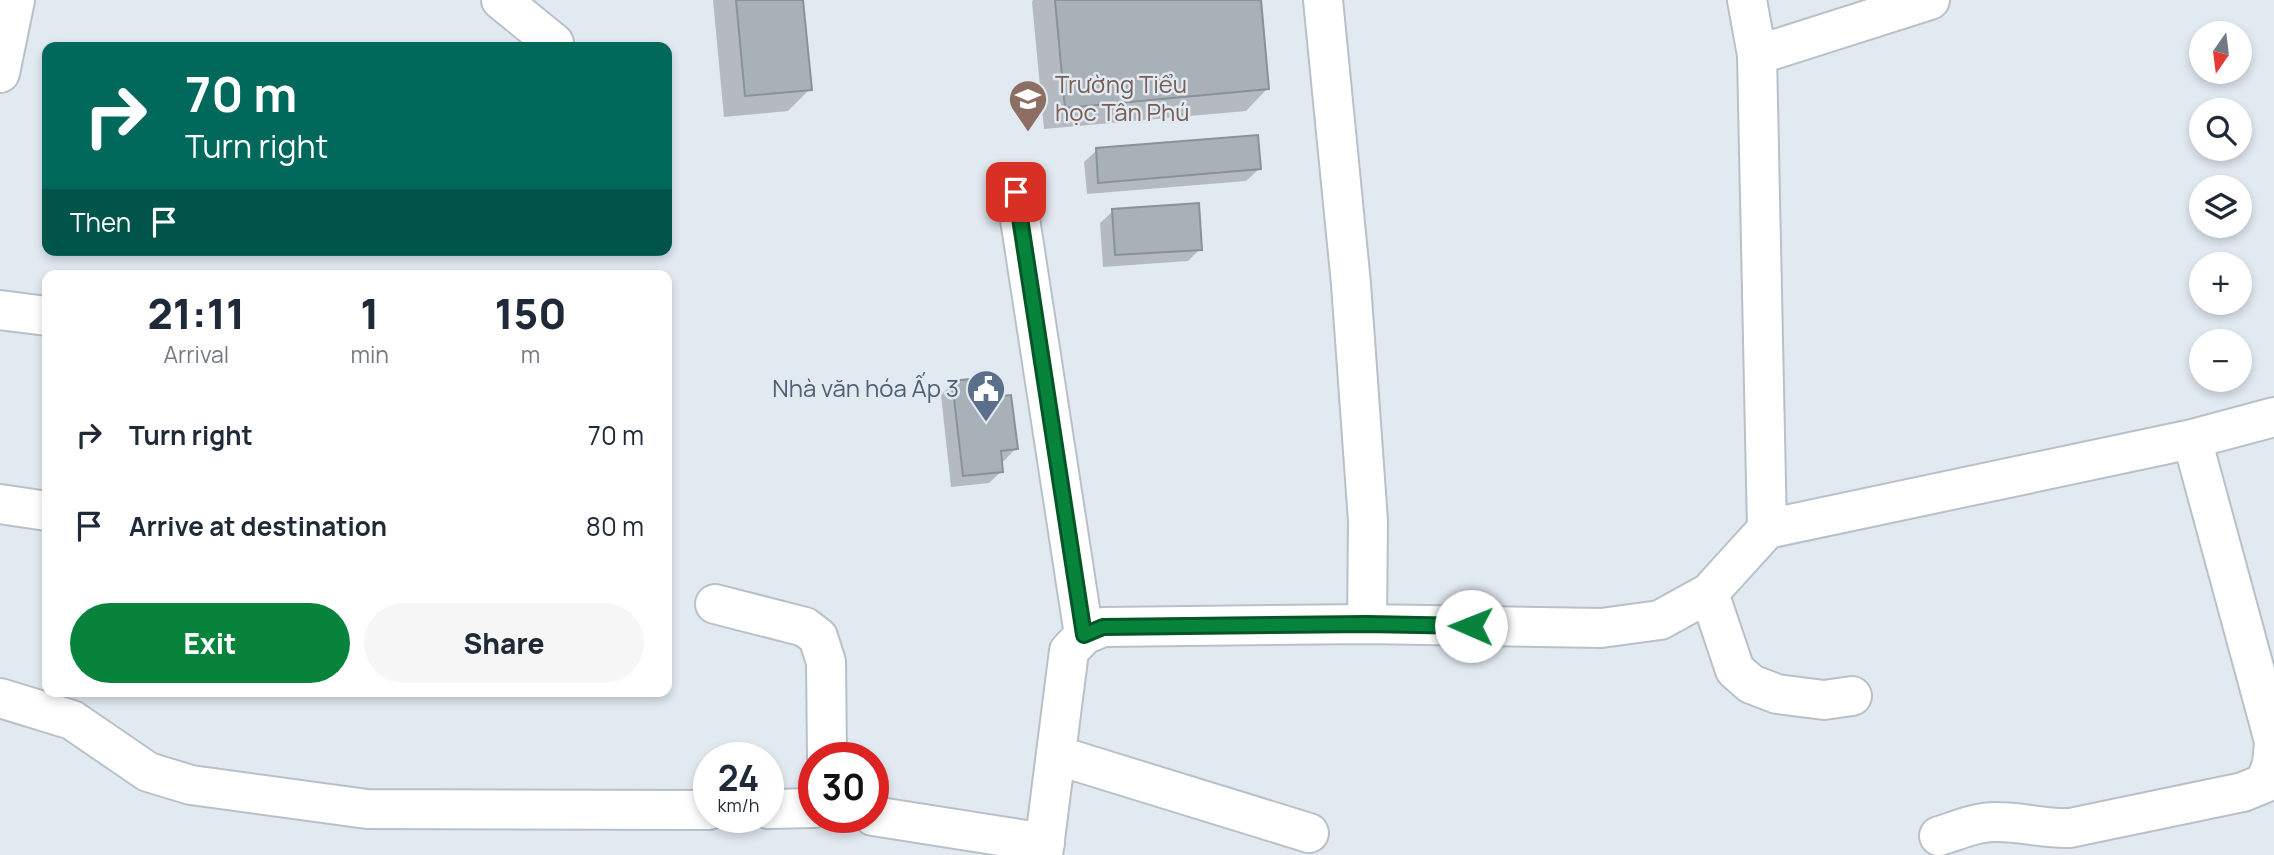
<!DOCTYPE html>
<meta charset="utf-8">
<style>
body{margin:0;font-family:Manrope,sans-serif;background:#f6f6f7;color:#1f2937;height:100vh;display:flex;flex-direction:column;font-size:26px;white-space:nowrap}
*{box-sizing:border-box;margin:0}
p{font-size:23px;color:#747a83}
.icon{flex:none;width:38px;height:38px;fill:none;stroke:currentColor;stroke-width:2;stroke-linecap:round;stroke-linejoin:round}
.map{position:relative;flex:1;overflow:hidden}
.panel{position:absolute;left:42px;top:270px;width:630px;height:427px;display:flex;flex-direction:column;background:#fff;border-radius:14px;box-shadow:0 4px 10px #0003}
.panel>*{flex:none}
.banner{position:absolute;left:42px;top:42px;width:630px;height:214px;border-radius:14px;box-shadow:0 4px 10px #0003;background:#00695c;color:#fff;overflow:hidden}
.needle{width:46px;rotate:194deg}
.fabs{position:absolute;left:2189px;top:21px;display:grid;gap:14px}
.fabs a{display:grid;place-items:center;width:63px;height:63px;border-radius:50%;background:#fff;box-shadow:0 4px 10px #0003;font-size:35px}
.speed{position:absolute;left:693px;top:742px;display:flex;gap:14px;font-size:35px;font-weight:700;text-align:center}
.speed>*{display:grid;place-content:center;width:91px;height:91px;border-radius:50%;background:#fff;box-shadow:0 4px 10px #0003;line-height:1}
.speed small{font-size:18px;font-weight:400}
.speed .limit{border:10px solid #d22;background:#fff;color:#111}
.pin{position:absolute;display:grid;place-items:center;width:60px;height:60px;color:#fff;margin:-30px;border-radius:14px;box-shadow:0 4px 10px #0006}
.me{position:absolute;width:77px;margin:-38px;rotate:271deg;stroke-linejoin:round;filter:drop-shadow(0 0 5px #0008)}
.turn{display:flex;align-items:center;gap:24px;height:147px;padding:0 28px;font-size:32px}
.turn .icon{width:91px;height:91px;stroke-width:2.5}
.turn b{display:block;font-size:49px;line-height:60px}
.then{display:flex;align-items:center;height:66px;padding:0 28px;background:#0003;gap:14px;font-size:26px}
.eta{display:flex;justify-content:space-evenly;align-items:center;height:119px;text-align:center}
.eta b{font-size:42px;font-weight:800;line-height:49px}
.button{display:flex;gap:14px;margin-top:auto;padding:14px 28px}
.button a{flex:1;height:80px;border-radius:42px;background:#07833c;color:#fff;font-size:28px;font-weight:800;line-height:80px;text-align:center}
.button a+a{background:#f6f6f7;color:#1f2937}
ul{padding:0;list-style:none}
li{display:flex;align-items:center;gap:21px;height:91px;padding:0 28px}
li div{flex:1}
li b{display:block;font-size:26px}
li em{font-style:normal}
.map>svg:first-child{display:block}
.shadow{fill:#0003}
.building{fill:#a8b0b8;stroke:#8a9299;stroke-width:2}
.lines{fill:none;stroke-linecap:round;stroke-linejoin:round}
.minor-casing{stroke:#b9c0c8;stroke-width:42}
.minor{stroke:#fff;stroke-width:38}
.route-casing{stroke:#055527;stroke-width:18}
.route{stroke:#07833c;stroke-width:12}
.labels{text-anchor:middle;stroke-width:5;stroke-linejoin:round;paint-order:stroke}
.education-label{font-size:24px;fill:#785e54;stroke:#e1e9f1;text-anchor:start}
.service-label{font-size:24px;fill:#4e5e75;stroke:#e1e9f1;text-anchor:end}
</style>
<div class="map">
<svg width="2274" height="855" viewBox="0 0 2274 855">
<rect width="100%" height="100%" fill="#e1e9f1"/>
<!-- shadow -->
<path class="shadow" d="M 713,0 L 801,0 L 810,89 L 788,111 L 724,117 Z
M 1033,0 L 1259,0 L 1267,89 L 1246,111 L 1044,129 L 1032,2 Z
M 1097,150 L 1259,169 L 1246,181 L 1087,194 L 1084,162 Z
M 1113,211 L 1200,249 L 1188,261 L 1103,267 L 1100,223 Z
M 953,383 L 998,398 L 1016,448 L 1004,461 L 1000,461 L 1002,471 L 989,483 L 951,487 L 941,395 Z"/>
<!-- building -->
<path class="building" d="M 736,0 L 803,0 L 812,90 L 745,96 Z
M 1055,0 L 1261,0 L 1269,89 L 1065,108 Z
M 1258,135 L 1261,169 L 1098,183 L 1096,148 Z
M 1199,203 L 1202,250 L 1115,255 L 1112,209 Z
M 998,376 L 1000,396 L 1011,395 L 1018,449 L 1001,451 L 1003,472 L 963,476 L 952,381 Z"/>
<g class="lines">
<!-- minor casing -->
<g class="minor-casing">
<path id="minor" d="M 501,0 L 554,43 L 553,47
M 1757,55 L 1930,0
M 0,73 L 15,0
M 1016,193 L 1084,635
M 0,310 L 47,316
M 2192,439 L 2274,741
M 0,504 L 47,511
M 1767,529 L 2192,439 L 2274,417
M 1709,593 L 1735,670 L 1751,684 L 1777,694 L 1824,700 L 1852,696
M 715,604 L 805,627 L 818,637 L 826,662 L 827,758
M 1367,624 L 1601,628 L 1660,620 L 1709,593 L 1767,529 L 1757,55 L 1747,0
M 0,698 L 72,720 L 148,772 L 191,785 L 367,809 L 709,810
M 1056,755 L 1309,833
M 768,809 L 814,808
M 873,816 L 1045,843
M 1939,836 C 1959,830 1978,821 1998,822 C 2022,822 2045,829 2070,828 L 2243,792 L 2265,783 L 2272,764 L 2274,743
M 1043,855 L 1069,651 L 1084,635 L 1103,627 L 1367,624 L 1368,521 L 1351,284 L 1323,0"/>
</g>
<!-- minor -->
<use href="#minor" class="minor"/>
</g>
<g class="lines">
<!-- route casing -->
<g class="route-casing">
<path id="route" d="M 1016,192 L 1084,635 L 1103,627 L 1367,624 L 1471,626"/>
</g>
<!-- route -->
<use href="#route" class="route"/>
</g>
<!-- icons -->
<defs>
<g id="school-pin" transform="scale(2.0125)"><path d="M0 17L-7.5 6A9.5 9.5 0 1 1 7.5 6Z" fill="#8d6e63" stroke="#e1e9f1"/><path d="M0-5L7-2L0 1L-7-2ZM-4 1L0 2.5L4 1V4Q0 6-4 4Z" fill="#fff"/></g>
<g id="civic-pin" transform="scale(2.0125)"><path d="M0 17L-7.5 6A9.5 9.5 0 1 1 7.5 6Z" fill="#5c6f8a" stroke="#e1e9f1"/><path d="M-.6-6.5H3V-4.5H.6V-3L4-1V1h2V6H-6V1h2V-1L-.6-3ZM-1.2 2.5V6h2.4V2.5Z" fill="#fff"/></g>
</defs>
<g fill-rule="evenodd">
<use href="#school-pin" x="1028" y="99"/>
<use href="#civic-pin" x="986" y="389"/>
</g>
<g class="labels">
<!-- education labels -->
<g class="education-label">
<text x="1055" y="93">Trường Tiểu<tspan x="1055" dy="28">học Tân Phú</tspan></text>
</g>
<!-- service labels -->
<g class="service-label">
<text x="959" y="397">Nhà văn hóa Ấp 3</text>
</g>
</g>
</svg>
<div class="fabs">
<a><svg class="needle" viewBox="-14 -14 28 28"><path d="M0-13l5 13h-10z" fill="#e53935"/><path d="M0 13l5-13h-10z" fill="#747a83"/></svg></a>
<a><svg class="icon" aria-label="search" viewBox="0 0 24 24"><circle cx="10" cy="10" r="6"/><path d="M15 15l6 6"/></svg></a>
<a><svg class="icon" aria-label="layers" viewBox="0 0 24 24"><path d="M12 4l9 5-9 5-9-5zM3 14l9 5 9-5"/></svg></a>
<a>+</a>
<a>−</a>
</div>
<div class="speed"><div>24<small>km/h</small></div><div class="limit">30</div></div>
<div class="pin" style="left:1016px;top:192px;background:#d93025"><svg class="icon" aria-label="arrive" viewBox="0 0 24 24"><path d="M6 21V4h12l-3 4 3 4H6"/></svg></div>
<svg class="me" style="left:1471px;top:626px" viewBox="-20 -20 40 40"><circle r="19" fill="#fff"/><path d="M0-13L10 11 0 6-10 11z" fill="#07833c"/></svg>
<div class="banner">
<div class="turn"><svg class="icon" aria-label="right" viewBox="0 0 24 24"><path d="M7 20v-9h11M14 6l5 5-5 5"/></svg><div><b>70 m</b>Turn right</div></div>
<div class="then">Then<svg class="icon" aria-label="arrive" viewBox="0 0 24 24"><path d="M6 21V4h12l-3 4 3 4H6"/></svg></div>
</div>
<section class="panel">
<div class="eta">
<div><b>21:11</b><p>Arrival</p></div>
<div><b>1</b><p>min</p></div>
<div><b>150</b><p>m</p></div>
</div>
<ul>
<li><svg class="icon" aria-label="right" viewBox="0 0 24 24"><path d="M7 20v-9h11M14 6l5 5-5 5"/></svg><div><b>Turn right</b></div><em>70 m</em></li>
<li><svg class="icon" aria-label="arrive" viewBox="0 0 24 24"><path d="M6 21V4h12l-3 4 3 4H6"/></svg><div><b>Arrive at destination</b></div><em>80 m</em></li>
</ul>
<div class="button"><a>Exit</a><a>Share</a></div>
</section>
</div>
